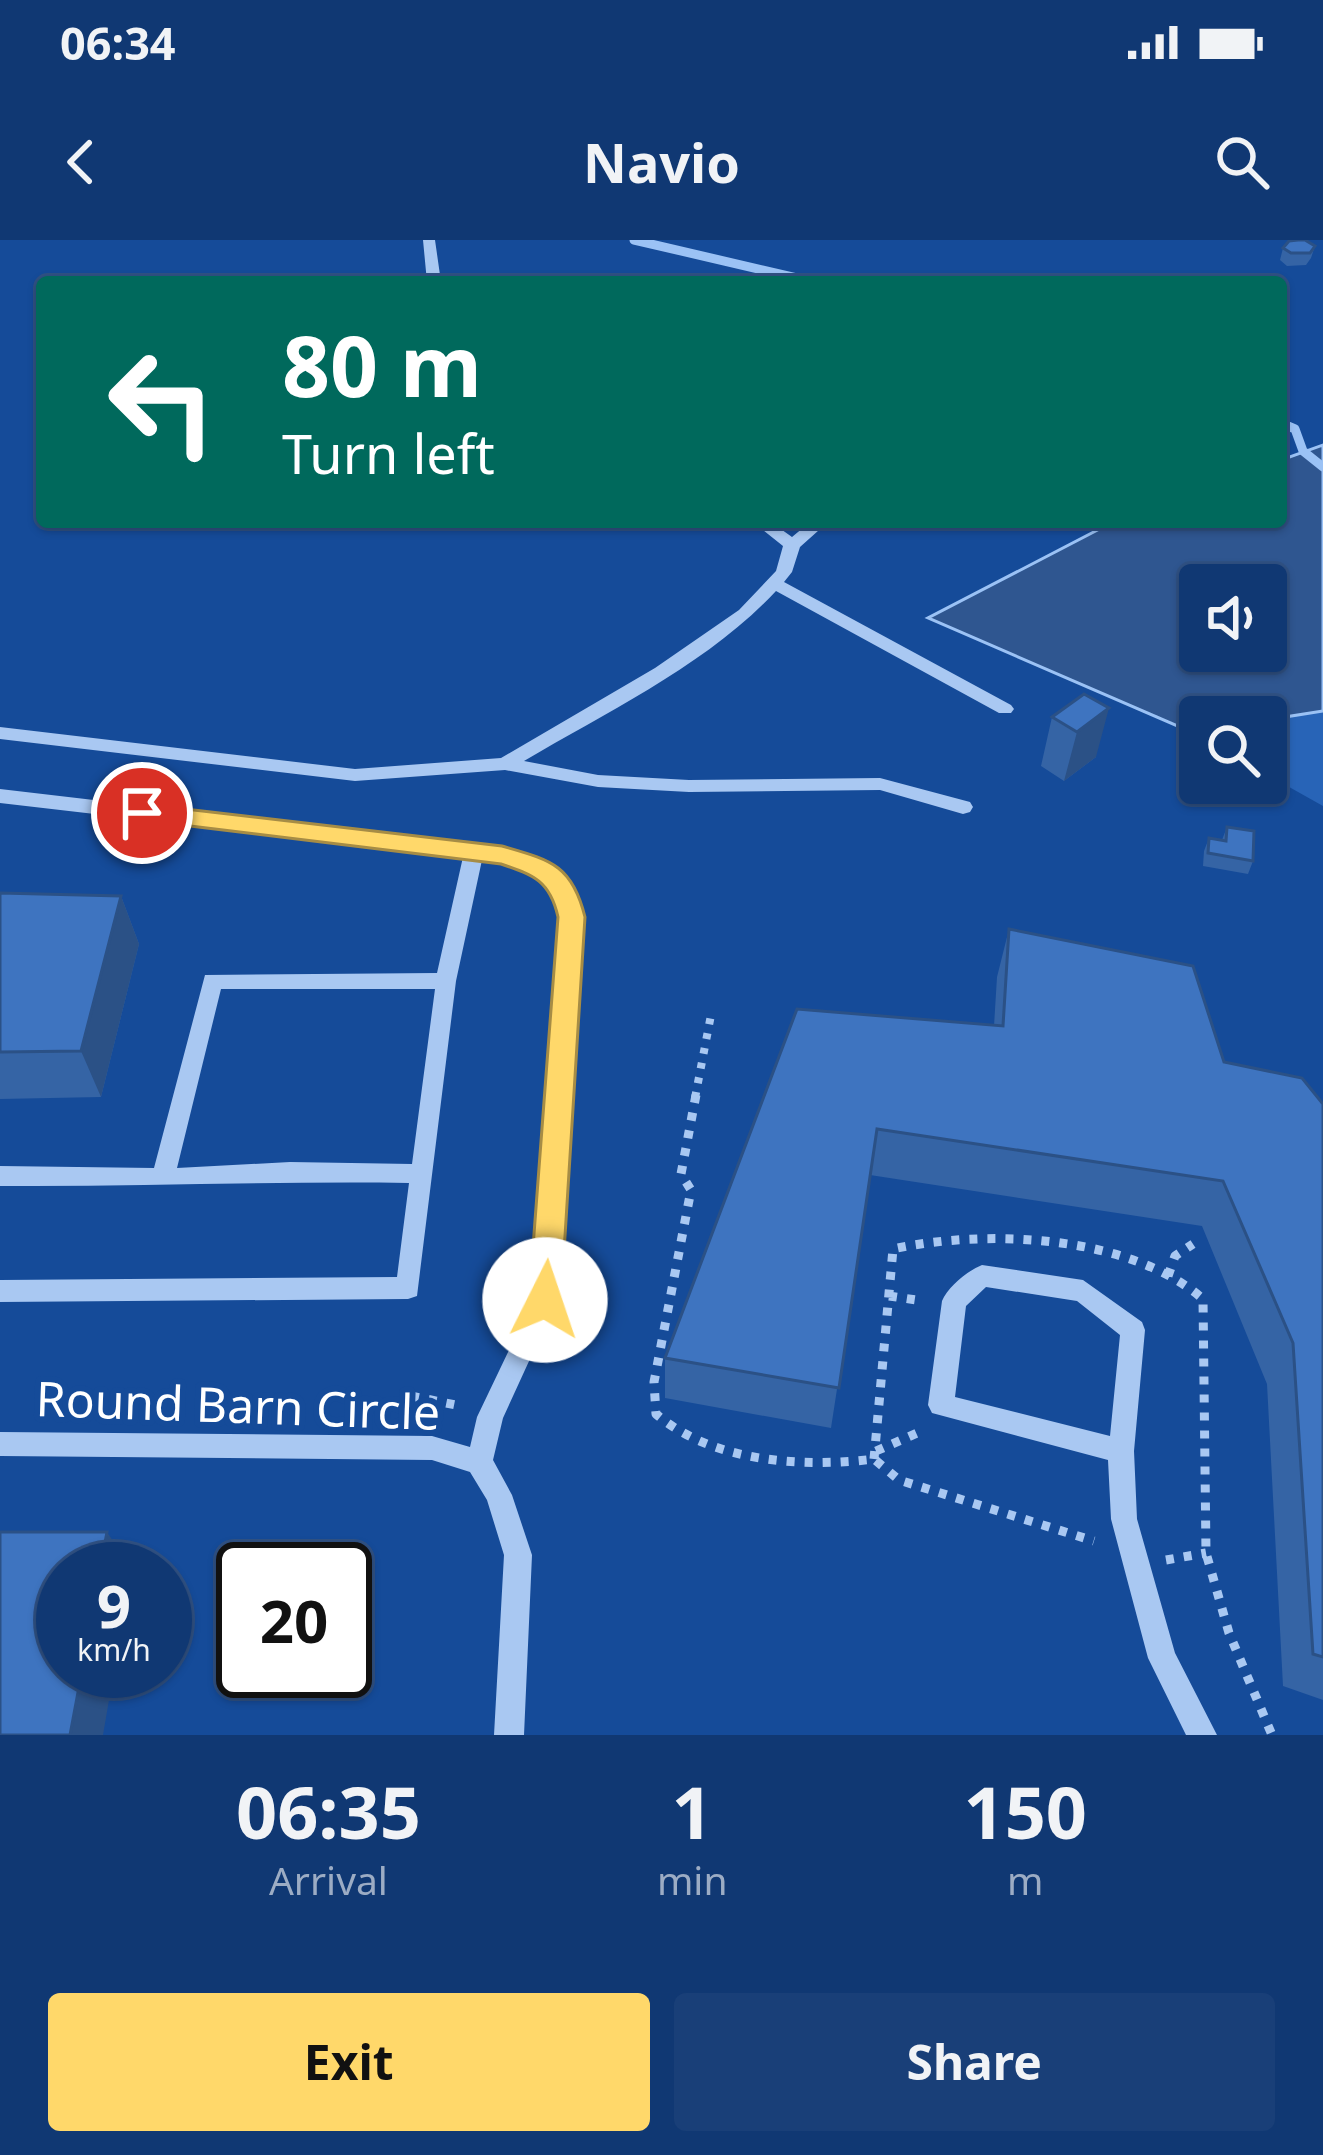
<!DOCTYPE html>
<style>
body{margin:0;font-family:"Noto Sans",sans-serif;background:#193f78;color:#f1f3f6;height:100vh;display:flex;flex-direction:column;font-size:45px;white-space:nowrap}
*{box-sizing:border-box;margin:0}
p{font-size:39px;color:#9cacc4}
.icon{flex:none;width:66px;height:66px;fill:none;stroke:currentColor;stroke-width:2;stroke-linecap:round;stroke-linejoin:round}
.map{position:relative;height:1495px;overflow:hidden}
.side{display:flex;flex-direction:column;background:#103873;flex:1}
.side>*{flex:none}
.guide{position:absolute;left:36px;top:36px;width:1251px;height:252px;border-radius:12px;box-shadow:0 3px 9px #0004,0 0 0 3px #305285;background:#00695c;color:#fff;overflow:hidden}
.fabs{position:absolute;left:1179px;top:324px;display:grid;gap:24px}
.fabs a{display:grid;place-items:center;width:108px;height:108px;border-radius:12px;background:#103873;box-shadow:0 3px 9px #0004,0 0 0 3px #305285;font-size:60px}
.speed{position:absolute;left:36px;top:1302px;display:flex;gap:24px;font-size:60px;font-weight:700;text-align:center}
.speed>*{display:grid;place-content:center;width:156px;height:156px;border-radius:50%;background:#103873;box-shadow:0 3px 9px #0004,0 0 0 3px #305285;line-height:1}
.speed small{font-size:30px;font-weight:400}
.speed .limit{border:6px solid #111;border-radius:18px;background:#fff;color:#111}
.pin{position:absolute;display:grid;place-items:center;width:102px;height:102px;color:#fff;margin:-51px;border:6px solid #fff;border-radius:50%;box-shadow:0 3px 12px #0007}
.me{position:absolute;width:132px;margin:-66px;rotate:4deg;stroke-linejoin:round;filter:drop-shadow(0 0 9px #0008)}
.turn{display:flex;align-items:center;gap:42px;height:252px;padding:0 48px;font-size:54px}
.turn .icon{width:156px;height:156px;stroke-width:2.5}
.turn b{display:block;font-size:84px;line-height:102px}
.eta{display:flex;justify-content:space-evenly;align-items:center;height:204px;text-align:center}
.eta b{font-size:72px;font-weight:700;line-height:84px}
.button{display:flex;gap:24px;margin-top:auto;padding:24px 48px}
.button a{flex:1;height:138px;border-radius:12px;background:#ffd86a;color:#111;font-size:48px;font-weight:700;line-height:138px;text-align:center}
.button a+a{background:#193f78;color:#f1f3f6}
.status{display:flex;justify-content:space-between;align-items:center;height:84px;padding:0 60px;background:#103873;direction:ltr}
.status svg{height:33px;fill:currentColor}
header{display:flex;justify-content:space-between;align-items:center;height:156px;padding:0 48px;background:#103873;font-size:54px;font-weight:700}
.map>svg:first-child{display:block}
.green{fill:#2864b7}
.water{fill:#2f5690;stroke:#9bc2f5;stroke-width:3;fill-rule:evenodd}
.lines{fill:none;stroke-linecap:round;stroke-linejoin:round}
.stream{stroke:#9bc2f5;stroke-width:9}
.path-far1{stroke:#a9c8f2;stroke-width:8;stroke-dasharray:6 9;stroke-linecap:butt}
.path{stroke:#a9c8f2;stroke-width:9;stroke-dasharray:8 10;stroke-linecap:butt}
.minor{fill:#a9c8f2;fill-rule:evenodd}
.wall{fill:#3564a5}
.shaded-wall{fill:#2b5186}
.building{fill:#3e74c0;stroke:#2b5186;stroke-width:3}
.route{fill:#ffd86a;stroke:#a68c45;stroke-width:3}
.labels{text-anchor:middle;stroke-width:12;stroke-linejoin:round;paint-order:stroke}
.near-street-label{font-size:48px;fill:#fff;stroke:#154b99}
</style>
<div class="status"><b>06:34</b><svg viewBox="0 0 49 12"><path d="M0 12V9h3v3zM5 12V6h3v6zM10 12V3h3v9zM15 12V0h3v12zM26 1h20v11H26zM47 4h2v5h-2z"/></svg></div>
<header><svg class="icon" aria-label="back" viewBox="0 0 24 24"><path d="M15 5l-7 7 7 7"/></svg>Navio<svg class="icon" aria-label="search" viewBox="0 0 24 24"><circle cx="10" cy="10" r="6"/><path d="M15 15l6 6"/></svg></header>
<div class="map">
<svg width="1323" height="1495" viewBox="0 0 1323 1495">
<rect width="100%" height="100%" fill="#154b99"/>
<!-- green -->
<path class="green" d="M 1323,471 L 1323,566 L 1266,534 L 1266,480 Z"/>
<!-- water -->
<path class="water" d="M 1323,205 L 1323,471 L 1266,480 L 1200,477 L 1200,490 L 1189,491 L 928,378 L 1113,282 L 1281,282 L 1281,220 ZM 1200,345 L 1266,345 L 1266,411 L 1200,411 Z"/>
<g class="lines">
<!-- stream -->
<path class="stream" d="M 634,0 L 814,42
M 1281,183 L 1295,189 L 1303,211 L 1323,227"/>
<!-- path-far1 -->
<path class="path-far1" d="M 695,858 L 711,775"/>
<!-- path -->
<path class="path" d="M 696,855 L 681,934 L 691,950 L 654,1142 L 656,1174 C 712,1222 802,1228 874,1219 L 899,1240 L 1094,1301
M 1168,1036 L 1175,1016 L 1193,1004
M 889,1056 L 923,1061
M 411,1156 L 461,1166
M 876,1211 L 924,1190
M 874,1219 L 893,1009 C 985,989 1128,994 1203,1059 L 1206,1313 L 1229,1393 L 1272,1495
M 1166,1320 L 1206,1313"/>
<!-- minor -->
<path class="minor" d="M 423,0 L 435,0 L 441,42 L 427,42 Z
M 753,282 L 771,282 L 792,297 L 810,282 L 828,282 L 800,307 L 792,332 L 784,342 L 1011,465 L 1014,469 L 1011,473 L 999,473 L 776,351 C 708,424 609,471 524,521 L 598,535 L 689,540 L 880,538 L 970,562 L 973,567 L 970,572 L 963,574 L 880,550 L 689,552 L 598,547 L 505,530 L 355,541 L 0,499 L 0,487 L 355,529 L 501,518 L 655,428 L 739,370 L 776,331 L 783,306 Z
M 0,549 L 503,608 C 544,620 569,634 581,677 L 557,1060 L 503,1178 L 493,1220 L 512,1255 L 532,1315 L 524,1495 L 494,1495 L 504,1315 L 487,1260 L 470,1232 L 432,1220 L 0,1216 L 0,1192 L 432,1196 L 470,1207 L 477,1177 L 533,1060 L 561,677 C 550,638 521,624 482,620 L 456,741 L 417,1056 L 408,1059 L 0,1062 L 0,1040 L 397,1037 L 409,943 C 273,941 137,947 0,946 L 0,926 L 154,928 L 205,735 L 437,733 L 463,617 L 0,563 ZM 221,749 L 435,749 L 412,924 L 290,922 L 177,928 Z
M 982,1025 L 1083,1040 L 1142,1082 L 1145,1090 L 1134,1211 L 1137,1279 L 1175,1413 L 1217,1495 L 1186,1495 L 1148,1418 L 1111,1279 L 1108,1220 L 932,1173 L 928,1165 L 942,1061 C 948,1047 967,1031 982,1025 ZM 986,1047 L 1077,1061 L 1120,1095 L 1110,1196 L 955,1157 L 966,1066 Z"/>
</g>
<!-- wall -->
<path class="wall" d="M 1315,6 L 1311,18 L 1306,25 L 1287,26 L 1280,20 L 1283,8 Z
M 1084,454 L 1096,517 L 1064,541 L 1041,526 L 1052,477 Z
M 1227,587 L 1253,621 L 1248,634 L 1203,626 L 1204,611 L 1209,598 L 1222,600 Z
M 0,653 L 121,656 L 139,704 L 101,857 L 0,859 Z
M 1009,689 L 1224,822 L 1323,864 L 1323,1460 L 1283,1446 L 1267,1144 L 1202,986 L 870,935 L 831,1188 L 665,1158 L 665,1118 L 797,769 L 994,786 L 997,737 Z"/>
<!-- shaded-wall -->
<path class="shaded-wall" d="M 1109,468 L 1096,517 L 1064,541 L 1077,492 Z
M 121,656 L 139,704 L 101,857 L 81,811 Z
M 107,1292 L 131,1328 L 131,1329 L 100,1329 Z
M 82,1431 L 114,1431 L 103,1495 L 70,1495 Z"/>
<!-- building -->
<path class="building" d="M 1298,0 L 1305,0 L 1315,6 L 1310,13 L 1291,13 L 1283,8 L 1289,1 Z
M 1084,454 L 1109,468 L 1077,492 L 1052,477 Z
M 1227,587 L 1254,591 L 1253,621 L 1208,613 L 1209,598 L 1226,601 Z
M 0,653 L 121,656 L 81,811 L 0,812 Z
M 1009,689 L 1193,726 L 1224,822 L 1302,838 L 1323,864 L 1323,1417 L 1313,1414 L 1293,1103 L 1223,941 L 877,889 L 839,1148 L 665,1118 L 797,769 L 1003,786 Z
M 0,1292 L 107,1292 L 100,1329 L 63,1329 L 63,1431 L 82,1431 L 70,1495 L 0,1495 Z"/>
<!-- route -->
<path class="route" d="M 142,564 L 502,606 C 550,620 572,624 585,677 L 561,1060 L 556,1070 L 545,1074 L 534,1070 L 529,1060 L 558,677 C 550,641 534,635 501,624 L 133,579 L 130,573 Z"/>
<g class="labels">
<!-- near-street labels -->
<g class="near-street-label">
<text transform="translate(238 1166) rotate(2)" y="17">Round Barn Circle</text>
</g>
</g>
</svg>
<div class="fabs">
<a><svg class="icon" aria-label="sound" viewBox="0 0 24 24"><path d="M4 9h4l5-4v14l-5-4H4zM17 9q2 3 0 6"/></svg></a>
<a><svg class="icon" aria-label="search" viewBox="0 0 24 24"><circle cx="10" cy="10" r="6"/><path d="M15 15l6 6"/></svg></a>
</div>
<div class="speed"><div>9<small>km/h</small></div><div class="limit">20</div></div>
<div class="pin" style="left:142px;top:573px;background:#d93025"><svg class="icon" aria-label="arrive" viewBox="0 0 24 24"><path d="M6 21V4h12l-3 4 3 4H6"/></svg></div>
<svg class="me" style="left:545px;top:1060px" viewBox="-20 -20 40 40"><circle r="19" fill="#fff"/><path d="M0-13L10 11 0 6-10 11z" fill="#ffd86a"/></svg>
<div class="guide">
<div class="turn"><svg class="icon" aria-label="left" viewBox="0 0 24 24"><path d="M17 20v-9H6M10 6l-5 5 5 5"/></svg><div><b>80 m</b>Turn left</div></div>
</div>
</div>
<section class="side">
<div class="eta">
<div><b>06:35</b><p>Arrival</p></div>
<div><b>1</b><p>min</p></div>
<div><b>150</b><p>m</p></div>
</div>
<div class="button"><a>Exit</a><a>Share</a></div>
</section>
